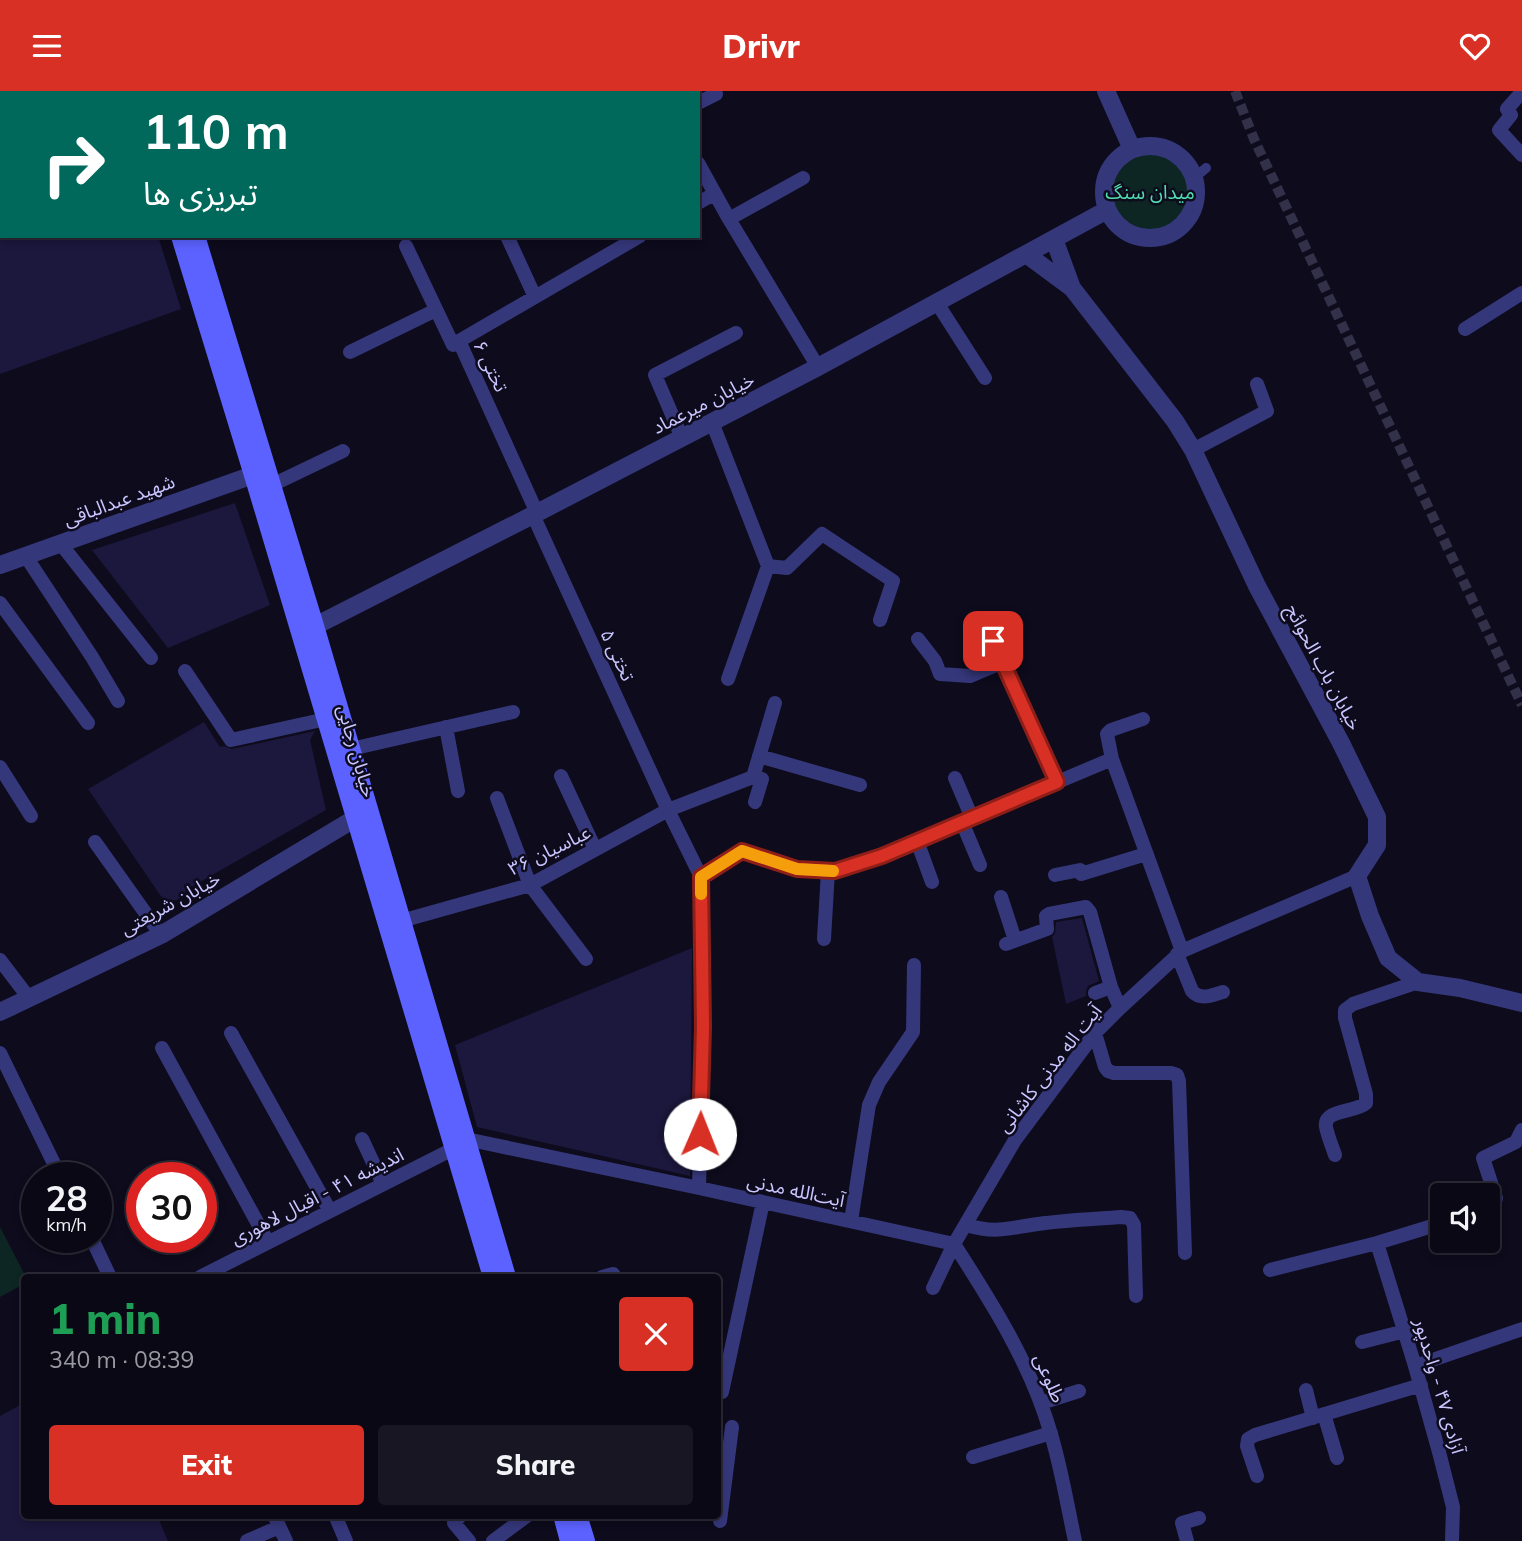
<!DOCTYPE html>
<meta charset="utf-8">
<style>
body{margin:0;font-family:Mulish,"Noto Sans Arabic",sans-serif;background:#181622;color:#f1f3f6;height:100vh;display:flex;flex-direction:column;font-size:26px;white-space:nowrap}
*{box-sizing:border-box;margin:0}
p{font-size:23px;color:#999aa0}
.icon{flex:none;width:38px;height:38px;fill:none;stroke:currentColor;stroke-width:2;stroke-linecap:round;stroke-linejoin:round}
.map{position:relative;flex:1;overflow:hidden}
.drawer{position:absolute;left:21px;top:1183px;width:700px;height:245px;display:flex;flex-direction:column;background:#0a0815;border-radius:7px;box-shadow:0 4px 10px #0003,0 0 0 2px #2a2934}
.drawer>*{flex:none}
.banner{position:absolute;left:0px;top:0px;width:700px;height:147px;box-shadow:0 4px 10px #0003,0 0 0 2px #2a2934;background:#00695c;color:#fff;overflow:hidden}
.tools{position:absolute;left:1430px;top:1092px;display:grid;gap:14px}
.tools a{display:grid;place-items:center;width:70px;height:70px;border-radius:7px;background:#0a0815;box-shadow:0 4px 10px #0003,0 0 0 2px #2a2934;font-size:35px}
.speed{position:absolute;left:21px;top:1071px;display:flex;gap:14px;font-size:35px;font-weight:700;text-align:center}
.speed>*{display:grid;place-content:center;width:91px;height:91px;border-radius:50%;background:#0a0815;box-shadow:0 4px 10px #0003,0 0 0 2px #2a2934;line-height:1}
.speed small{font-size:18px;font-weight:400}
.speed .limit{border:10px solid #d22;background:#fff;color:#111}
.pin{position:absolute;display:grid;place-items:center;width:60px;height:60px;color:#fff;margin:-30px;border-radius:14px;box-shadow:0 4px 10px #0006}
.me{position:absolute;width:77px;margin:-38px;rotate:1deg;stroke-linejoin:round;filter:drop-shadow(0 0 5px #0008)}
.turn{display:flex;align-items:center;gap:24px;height:147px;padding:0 28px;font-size:32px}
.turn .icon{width:91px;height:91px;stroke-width:2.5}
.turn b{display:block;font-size:49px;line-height:60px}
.round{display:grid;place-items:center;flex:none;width:74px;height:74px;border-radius:7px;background:#181622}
.overview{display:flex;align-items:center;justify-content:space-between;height:119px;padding:0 28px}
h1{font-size:42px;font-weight:800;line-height:52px;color:#1e9e55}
.primary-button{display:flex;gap:14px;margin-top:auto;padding:14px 28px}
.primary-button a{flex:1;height:80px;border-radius:7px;background:#d93025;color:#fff;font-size:28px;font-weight:800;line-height:80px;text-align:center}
.primary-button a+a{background:#181622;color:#f1f3f6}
header{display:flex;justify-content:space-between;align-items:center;height:91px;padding:0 28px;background:#d93025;color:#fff;font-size:32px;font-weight:800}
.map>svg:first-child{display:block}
.green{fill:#0e2623}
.building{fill:#1c173d}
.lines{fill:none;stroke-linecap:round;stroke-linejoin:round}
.pedestrian-tunnel{stroke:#333049;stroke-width:10;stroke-dasharray:10 5;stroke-linecap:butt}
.pedestrian{stroke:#35377b;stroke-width:10}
.minor{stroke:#35377b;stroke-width:14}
.tertiary{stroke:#35377b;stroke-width:18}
.secondary{stroke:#5c62ff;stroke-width:18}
.route-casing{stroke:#8d1f18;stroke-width:18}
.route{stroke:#d93025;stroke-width:12}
.slow{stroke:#f59e0b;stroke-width:12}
.labels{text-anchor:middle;stroke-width:5;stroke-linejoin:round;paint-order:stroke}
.park-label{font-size:19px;fill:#52deb3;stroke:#0d0b1c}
.street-label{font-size:19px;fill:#c9c5ff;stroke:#0d0b1c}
</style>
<header><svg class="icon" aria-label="menu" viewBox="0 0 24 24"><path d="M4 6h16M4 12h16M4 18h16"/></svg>Drivr<svg class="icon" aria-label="heart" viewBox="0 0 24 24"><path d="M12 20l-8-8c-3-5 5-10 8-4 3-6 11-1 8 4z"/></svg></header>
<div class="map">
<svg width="1522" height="1450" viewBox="0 0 1522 1450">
<rect width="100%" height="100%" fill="#0d0b1c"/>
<!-- green -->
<path class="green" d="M1112 101a38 38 0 1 1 76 0a38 38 0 1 1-76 0Z
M 0,1136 L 26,1186 L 24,1186 L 24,1193 L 0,1206 Z"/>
<!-- building -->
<path class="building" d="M 0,145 L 158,145 L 181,218 L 0,283 Z
M 235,412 L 270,514 L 168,557 L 92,459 Z
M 204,631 L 220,656 L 224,655 L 232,658 L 315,640 L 310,649 L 326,719 L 186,799 L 184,804 L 177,809 L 167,810 L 160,804 L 88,698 Z
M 1082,827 L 1099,890 L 1088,895 L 1086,900 L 1086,905 L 1066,913 L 1052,846 L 1055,842 L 1056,831 Z
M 692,857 L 690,1085 L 477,1036 L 455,954 Z
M 24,1312 L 24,1424 L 157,1424 L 168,1450 L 0,1450 L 0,1325 Z"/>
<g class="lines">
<!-- pedestrian-tunnel -->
<path class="pedestrian-tunnel" d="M 1235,0 L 1254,48 L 1522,614"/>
<!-- pedestrian -->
<path class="pedestrian" d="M 1194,87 L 1206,77"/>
<!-- minor -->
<path class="minor" d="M 301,0 L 302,2
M 438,0 L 439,2
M 661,0 L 662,2
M 1522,1 L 1507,18 L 1511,24 L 1499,39 L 1522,64
M 698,12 L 716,3
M 698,72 L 729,128 L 818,276
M 698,112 L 714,103
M 729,128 L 803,87
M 507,145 L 535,206
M 406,155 L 453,254 L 459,250 L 537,422
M 937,212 L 985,287
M 1465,238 L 1522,202
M 459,250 L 640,145
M 350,261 L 436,219
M 712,331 L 768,475 L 728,588
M 682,347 L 655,284 L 736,242
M 1193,359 L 1267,320 L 1257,293
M 272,394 L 343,360
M 533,424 L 668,719 L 701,786 L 703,936 L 699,1097
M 60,452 L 151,567
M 25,464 L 92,566 L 118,610
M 768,475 L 787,477 L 822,443 L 893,490 L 880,529
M 0,512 L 88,632
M 984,528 L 1057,691
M 918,548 L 935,570 L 940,583 L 970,585 L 1003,571
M 185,580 L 231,649 L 326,628
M 1143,628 L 1111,639 L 1107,643 L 1112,668 L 1182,860
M 446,636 L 458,700
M 351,658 L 513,621
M 759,665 L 860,694
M 0,676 L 31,725
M 561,685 L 595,758
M 753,686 L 762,688 L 755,711
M 955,687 L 972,727
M 497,707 L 530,794 L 586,868
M 962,731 L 980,774
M 917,750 L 932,791
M 95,751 L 161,844
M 1055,784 L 1080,779 L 1081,783 L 1146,763
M 701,786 L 742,760 L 797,778 L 835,780 L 882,765 L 1112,668
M 1001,806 L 1015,849
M 401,830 L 530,794 L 668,719 L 753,686 L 775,612
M 824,848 L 828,780
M 1006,853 L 1047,838 L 1046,825 L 1049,823 L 1086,816 L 1090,821 L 1111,896 L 1120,917
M 1177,863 L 1192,900 C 1201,910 1212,904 1223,901
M 0,869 L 29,907
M 1095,902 L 1111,896
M 231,942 L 330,1120
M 1095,942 L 1105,976 L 1108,980 L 1114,982 L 1171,982 L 1177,984 L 1179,990 L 1185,1162
M 162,957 L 268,1151
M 0,962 L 61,1087
M 362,1048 L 383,1093
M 466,1048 L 699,1097 L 954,1153
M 1335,1064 C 1332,1055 1328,1046 1326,1036 C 1323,1018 1355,1022 1366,1012 L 1366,1003 L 1345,927 L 1345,919 L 1353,913 L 1418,891
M 1488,1118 L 1494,1114 L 1496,1107 L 1483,1067 L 1516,1051 L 1522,1039
M 851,1130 L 869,1014 L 879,991 L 913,941 L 914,874
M 966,1134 C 997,1143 1007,1137 1038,1133 C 1065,1129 1094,1128 1121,1126 L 1130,1127 L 1134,1134 L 1136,1205
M 91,1146 L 110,1186
M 1377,1152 L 1415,1275 L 1439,1361 L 1453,1416 L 1452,1450
M 954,1153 C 992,1212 1030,1272 1050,1340 C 1061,1375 1067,1413 1075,1450
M 1270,1179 L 1377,1152 L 1442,1132
M 200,1186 L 453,1058
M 602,1186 L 613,1183 L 615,1186
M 933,1197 L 954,1153 L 1015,1049 L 1095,942 L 1120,917 L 1182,860 L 1357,785
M 1362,1251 L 1405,1240
M 1415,1275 L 1522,1238
M 1306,1299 L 1313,1327
M 722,1301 L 763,1111
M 1041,1312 L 1079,1300
M 1324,1323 L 1337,1367
M 973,1366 L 1051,1342
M 1257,1385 L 1247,1355 L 1248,1348 L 1255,1344 L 1421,1294
M 274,1424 L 286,1450
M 335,1424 L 346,1450
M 461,1424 L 454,1432 L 469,1450
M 720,1430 L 732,1336
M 247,1450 L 279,1436
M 493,1450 L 528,1424
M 1187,1450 L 1182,1432 L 1199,1427"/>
<!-- tertiary -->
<path class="tertiary" d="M 1106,0 L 1132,58
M1104 101a46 46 0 1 1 92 0a46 46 0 1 1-92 0Z
M 1054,148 L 1072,197
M 1026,163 L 1072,197 L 1175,330 L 1193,359 L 1257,495 L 1341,652 L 1377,726 L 1377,754 L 1357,785 L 1370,825 L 1388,867 L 1418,891 L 1460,897 L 1522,912
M 0,474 L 253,384
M 315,535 L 533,424 L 818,276 L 1107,119
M 0,921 L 161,844 L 354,728"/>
<!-- secondary -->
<path class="secondary" d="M 136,0 L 136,2
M 152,0 L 153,2
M 180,145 L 253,384 L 492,1186
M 196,145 L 315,535 L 507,1186
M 562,1424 L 569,1450
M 578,1424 L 586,1450"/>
</g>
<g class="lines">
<!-- route casing -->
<g class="route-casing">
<path id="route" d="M 700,1043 L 703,936 L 701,786 L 742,760 L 797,778 L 835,780 L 882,765 L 1057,691 L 993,550"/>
</g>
<!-- route -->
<use href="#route" class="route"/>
<!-- slow -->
<path class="slow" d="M 701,803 L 701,786 L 742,760 L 797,778 L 833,780"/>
</g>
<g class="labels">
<!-- park labels -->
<g class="park-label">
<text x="1150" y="108">میدان سنگ</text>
</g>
<!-- street labels -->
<g class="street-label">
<text transform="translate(491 275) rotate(64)" y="7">تختی ۶</text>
<text transform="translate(703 312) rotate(-27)" y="7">خیابان میرعماد</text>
<text transform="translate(119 409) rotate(-20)" y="7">شهید عبدالباقی</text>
<text transform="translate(618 564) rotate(65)" y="7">تختی ۵</text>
<text transform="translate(1324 576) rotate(62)" y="7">خیابان باب الحوائج</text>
<text transform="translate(357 660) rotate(74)" y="7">خیابان رجایی</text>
<text transform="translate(549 759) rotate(-26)" y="7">عباسیان ۳۶</text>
<text transform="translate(170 812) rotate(-29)" y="7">خیابان شریعتی</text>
<text transform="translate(1049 977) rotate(-52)" y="7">آیت اله مدنی کاشانی</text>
<text transform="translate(796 1099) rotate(12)" y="7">آیت‌الله مدنی</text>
<text transform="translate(317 1105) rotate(-27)" y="7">اندیشه ۴۱ - اقبال لاهوری</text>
<text transform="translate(1050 1287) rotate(67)" y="7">طلوعی</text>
<text transform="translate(1440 1295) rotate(74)" y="7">آزادی ۴۷ - واحدپور</text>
</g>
</g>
</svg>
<div class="tools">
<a><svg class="icon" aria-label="sound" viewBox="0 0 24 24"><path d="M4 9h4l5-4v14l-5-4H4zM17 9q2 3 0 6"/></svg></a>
</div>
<div class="speed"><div>28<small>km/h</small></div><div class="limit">30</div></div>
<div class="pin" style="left:993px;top:550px;background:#d93025"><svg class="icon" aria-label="arrive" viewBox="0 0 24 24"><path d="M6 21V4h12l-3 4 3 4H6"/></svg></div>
<svg class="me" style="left:700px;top:1043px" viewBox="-20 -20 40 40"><circle r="19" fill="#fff"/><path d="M0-13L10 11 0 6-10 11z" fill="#d93025"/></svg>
<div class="banner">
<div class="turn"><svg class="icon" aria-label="right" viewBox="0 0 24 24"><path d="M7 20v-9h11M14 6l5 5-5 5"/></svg><div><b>110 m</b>تبریزی ها</div></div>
</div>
<section class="drawer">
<div class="overview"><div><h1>1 min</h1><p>340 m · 08:39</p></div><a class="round" style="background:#d93025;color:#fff"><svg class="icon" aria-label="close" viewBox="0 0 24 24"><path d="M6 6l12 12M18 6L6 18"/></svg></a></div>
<div class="primary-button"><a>Exit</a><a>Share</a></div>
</section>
</div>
